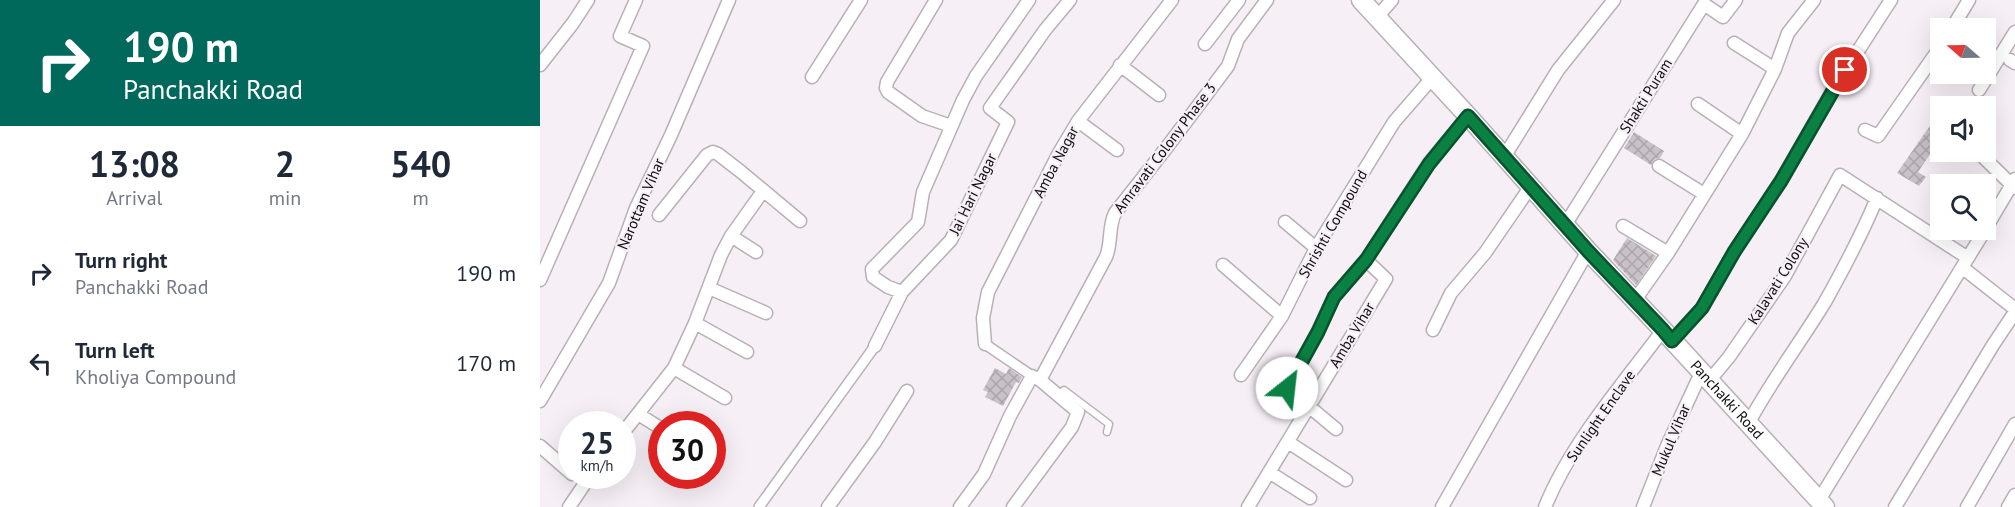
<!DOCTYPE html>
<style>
body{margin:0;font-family:"PT Sans",sans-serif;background:#f2f2f3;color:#1f2937;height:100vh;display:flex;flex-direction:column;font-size:22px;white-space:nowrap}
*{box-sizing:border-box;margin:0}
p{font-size:20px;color:#747a83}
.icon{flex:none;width:33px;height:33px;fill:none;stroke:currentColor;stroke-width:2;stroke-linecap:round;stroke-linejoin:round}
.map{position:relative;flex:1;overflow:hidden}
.drawer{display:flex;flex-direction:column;background:#fff;width:540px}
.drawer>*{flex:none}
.guide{background:#00695c;color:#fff;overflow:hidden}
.needle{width:39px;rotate:290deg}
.controls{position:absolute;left:1390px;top:18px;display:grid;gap:12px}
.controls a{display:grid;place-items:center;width:66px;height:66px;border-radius:0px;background:#fff;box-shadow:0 6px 24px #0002;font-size:30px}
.speed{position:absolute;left:18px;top:411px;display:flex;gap:12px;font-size:30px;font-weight:700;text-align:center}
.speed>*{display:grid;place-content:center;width:78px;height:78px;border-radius:50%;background:#fff;box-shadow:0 6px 24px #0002;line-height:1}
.speed small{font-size:15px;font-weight:400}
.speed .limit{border:9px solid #d22;background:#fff;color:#111}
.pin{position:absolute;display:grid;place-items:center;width:51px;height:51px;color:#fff;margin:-26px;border:3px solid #fff;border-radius:50%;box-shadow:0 2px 6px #0007}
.me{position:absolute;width:66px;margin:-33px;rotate:29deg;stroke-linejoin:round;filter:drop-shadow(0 0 4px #0008)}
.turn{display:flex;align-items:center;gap:21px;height:126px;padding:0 24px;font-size:27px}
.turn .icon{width:78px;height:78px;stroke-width:2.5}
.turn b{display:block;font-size:42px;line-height:51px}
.eta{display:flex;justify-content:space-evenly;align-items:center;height:102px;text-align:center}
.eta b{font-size:36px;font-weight:700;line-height:42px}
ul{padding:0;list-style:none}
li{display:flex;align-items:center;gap:18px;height:90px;padding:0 24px}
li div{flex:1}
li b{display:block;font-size:22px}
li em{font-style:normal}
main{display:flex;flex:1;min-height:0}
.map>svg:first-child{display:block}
.building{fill:url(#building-cross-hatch)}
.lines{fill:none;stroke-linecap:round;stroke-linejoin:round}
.service-casing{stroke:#b8b0b6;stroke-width:9}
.pedestrian-casing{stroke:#b8b0b6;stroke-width:12}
.minor-casing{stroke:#b8b0b6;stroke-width:15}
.secondary-casing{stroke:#b8b0b6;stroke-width:21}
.service{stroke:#fff;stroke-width:6}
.pedestrian{stroke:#fff;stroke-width:9}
.minor{stroke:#fff;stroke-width:12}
.secondary{stroke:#fff;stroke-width:18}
.route-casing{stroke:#07532c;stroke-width:15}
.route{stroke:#0b8043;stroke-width:10}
.labels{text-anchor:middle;stroke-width:4.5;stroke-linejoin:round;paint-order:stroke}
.street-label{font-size:15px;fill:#0f0d0f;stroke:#f7eff6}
</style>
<main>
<section class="drawer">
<div class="guide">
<div class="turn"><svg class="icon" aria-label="right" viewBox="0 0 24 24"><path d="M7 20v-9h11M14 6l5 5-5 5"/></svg><div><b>190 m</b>Panchakki Road</div></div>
</div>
<div class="eta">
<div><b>13:08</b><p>Arrival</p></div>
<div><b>2</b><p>min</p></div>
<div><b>540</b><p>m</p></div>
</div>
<ul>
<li><svg class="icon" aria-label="right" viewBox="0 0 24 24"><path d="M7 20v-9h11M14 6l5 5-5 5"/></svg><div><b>Turn right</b><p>Panchakki Road</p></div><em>190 m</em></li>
<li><svg class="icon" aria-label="left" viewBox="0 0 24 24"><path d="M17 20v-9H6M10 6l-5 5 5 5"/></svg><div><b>Turn left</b><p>Kholiya Compound</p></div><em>170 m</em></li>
</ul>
</section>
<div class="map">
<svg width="1475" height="507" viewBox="0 0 1475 507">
<defs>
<pattern id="building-cross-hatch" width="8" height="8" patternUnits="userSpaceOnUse" patternTransform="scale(1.5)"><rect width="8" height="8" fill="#c9c1c8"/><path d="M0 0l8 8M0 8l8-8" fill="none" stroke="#aba5ab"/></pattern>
</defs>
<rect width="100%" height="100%" fill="#f7eff6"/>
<!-- building -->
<path class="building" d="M 1401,110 L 1401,138 L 1378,172 L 1386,177 L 1379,186 L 1357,173 Z
M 1094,132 L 1124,151 L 1120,158 L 1115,159 L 1111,165 L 1084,148 Z
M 1087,238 L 1116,256 L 1096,285 L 1073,260 Z
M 455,368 L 466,374 L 469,368 L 482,377 L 479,383 L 476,382 L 463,406 L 445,397 L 448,392 L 443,390 Z"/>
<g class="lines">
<!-- service casing -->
<g class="service-casing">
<path id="service" d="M 518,394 L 524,390 L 569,424 L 567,432"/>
</g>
<!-- pedestrian casing -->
<g class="pedestrian-casing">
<path id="pedestrian" d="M 445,344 L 492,376
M 219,507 L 335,346"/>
</g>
<!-- minor casing -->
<g class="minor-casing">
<path id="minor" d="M 396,0 L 347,82 L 346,88 L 348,92 L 382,116 L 411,126
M 837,17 L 852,0
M 1412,28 L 1429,0
M 1194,43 L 1235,69
M 665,44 L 699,0
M 1470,60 L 1475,63
M 0,65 L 33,23 L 48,0
M 580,65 L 619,95
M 272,77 L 321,0
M 1439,90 L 1475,32
M 1158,104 L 1202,134
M 538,121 L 577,150
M 1325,130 L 1338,136 L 1401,46
M 1438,152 L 1475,188
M 964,157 L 1018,70 L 1074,0
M 1119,166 L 1164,194
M 119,215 L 167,155 L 173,152 L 178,154 L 200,171 L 260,221
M 745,222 L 776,248
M 1025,225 L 1164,4 L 1183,17 L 1196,0
M 1083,226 L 1128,253
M 1446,228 L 1475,179
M 191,236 L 216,252
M 683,265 L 742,316
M 1423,268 L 1475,309
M 0,280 L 103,46 L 80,36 L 96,0
M 169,288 L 226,313
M 362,292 L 348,287 L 333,277 L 332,269 L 378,222 L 383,192 L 423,100 L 436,76 L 489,0
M 1095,300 L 1128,253 L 1202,134 L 1235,69 L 1248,33 L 1274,0
M 155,323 L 207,352
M 893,330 L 911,293 L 945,253 L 991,186
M 1132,341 L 1162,308 L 1194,252 L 1241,181 L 1294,88 L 1351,0
M 445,344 L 443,318 L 448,292 L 519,153 L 538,121 L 632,0
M 335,346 L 362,292 L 411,240 L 468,122 L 450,108 L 505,30 L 530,0
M 134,368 L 185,398
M 701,375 L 742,316 L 776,248 L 854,122 L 893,77
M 1169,381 L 1189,357 L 1245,276 L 1300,175 L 1428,258
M 0,401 L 69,283 L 96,208 L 131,135 L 189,0
M 98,414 L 122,429
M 1208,424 C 1231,381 1260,343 1285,302 C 1304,268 1322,234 1337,198
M 796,429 L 747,388 L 778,331 L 794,297 L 826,260 L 889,163 L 928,116
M 82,434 L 134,368 L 155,323 L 181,255 L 191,236 L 223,191
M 748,442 L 806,480
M 0,446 L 32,474
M 729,472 L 770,498
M 1279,500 L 1445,230
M 29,507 L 50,476
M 288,507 L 335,442 L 367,391
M 420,507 L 444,474 L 470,416 L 492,376 L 500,380
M 473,507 L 532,427 L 538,412 L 500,380 L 566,257 C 572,243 568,227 575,213 L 627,147 L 688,66 L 698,39 L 727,0
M 708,507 L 846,279 L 826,260
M 902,507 L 1048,251
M 1005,507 C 1031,443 1082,385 1123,330
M 1103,507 L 1127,446 L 1161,373
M 1355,507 L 1453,345 L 1475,312
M 1427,507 L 1475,424
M 1468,507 L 1475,495"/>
</g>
<!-- secondary casing -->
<g class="secondary-casing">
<g id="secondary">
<path id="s1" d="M 821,0 L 928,116 L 1048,251 L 1123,330 L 1285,507"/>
</g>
</g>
<!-- service -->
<use href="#service" class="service"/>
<!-- pedestrian -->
<use href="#pedestrian" class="pedestrian"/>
<!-- minor -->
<use href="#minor" class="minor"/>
<!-- secondary -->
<use href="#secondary" class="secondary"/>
</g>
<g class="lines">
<!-- route casing -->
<g class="route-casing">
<path id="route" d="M 747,388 L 778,332 L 794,297 L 826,260 L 889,164 L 928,116 L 1048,251 L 1123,330 L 1132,341 L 1162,308 L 1194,252 L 1241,181 L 1305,70"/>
</g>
<!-- route -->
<use href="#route" class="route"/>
</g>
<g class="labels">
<!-- street labels -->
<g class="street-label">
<text transform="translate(1106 96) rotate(-58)" y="5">Shakti Puram</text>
<text transform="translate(625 148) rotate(-53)" y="5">Amravati Colony Phase 3</text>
<text transform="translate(516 162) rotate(-62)" y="5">Amba Nagar</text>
<text transform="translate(433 194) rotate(-64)" y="5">Jai Hari Nagar</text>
<text transform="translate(101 204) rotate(-67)" y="5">Narottam Vihar</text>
<text transform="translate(793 224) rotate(-60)" y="5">Shrishti Compound</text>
<text transform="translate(1238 281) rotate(-58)" y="5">Kalavati Colony</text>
<text transform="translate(812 335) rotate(-59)" y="5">Amba Vihar</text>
<text dy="5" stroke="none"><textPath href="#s1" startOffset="542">Panchakki Road</textPath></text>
<text transform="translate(1061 416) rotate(-55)" y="5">Sunlight Enclave</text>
<text transform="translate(1131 440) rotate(-67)" y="5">Mukul Vihar</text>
</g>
</g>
</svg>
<div class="controls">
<a><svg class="needle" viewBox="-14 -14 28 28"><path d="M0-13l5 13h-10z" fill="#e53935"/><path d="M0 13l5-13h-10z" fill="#747a83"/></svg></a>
<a><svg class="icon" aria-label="sound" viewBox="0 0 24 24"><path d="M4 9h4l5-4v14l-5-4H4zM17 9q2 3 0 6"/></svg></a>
<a><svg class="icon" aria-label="search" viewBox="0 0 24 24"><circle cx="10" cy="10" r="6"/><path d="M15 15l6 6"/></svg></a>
</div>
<div class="speed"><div>25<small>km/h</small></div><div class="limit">30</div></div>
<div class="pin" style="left:1305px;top:70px;background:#d93025"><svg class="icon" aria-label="arrive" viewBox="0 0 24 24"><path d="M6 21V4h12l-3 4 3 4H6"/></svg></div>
<svg class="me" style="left:747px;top:388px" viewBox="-20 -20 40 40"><circle r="19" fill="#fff"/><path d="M0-13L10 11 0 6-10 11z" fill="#0b8043"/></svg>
</div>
</main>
